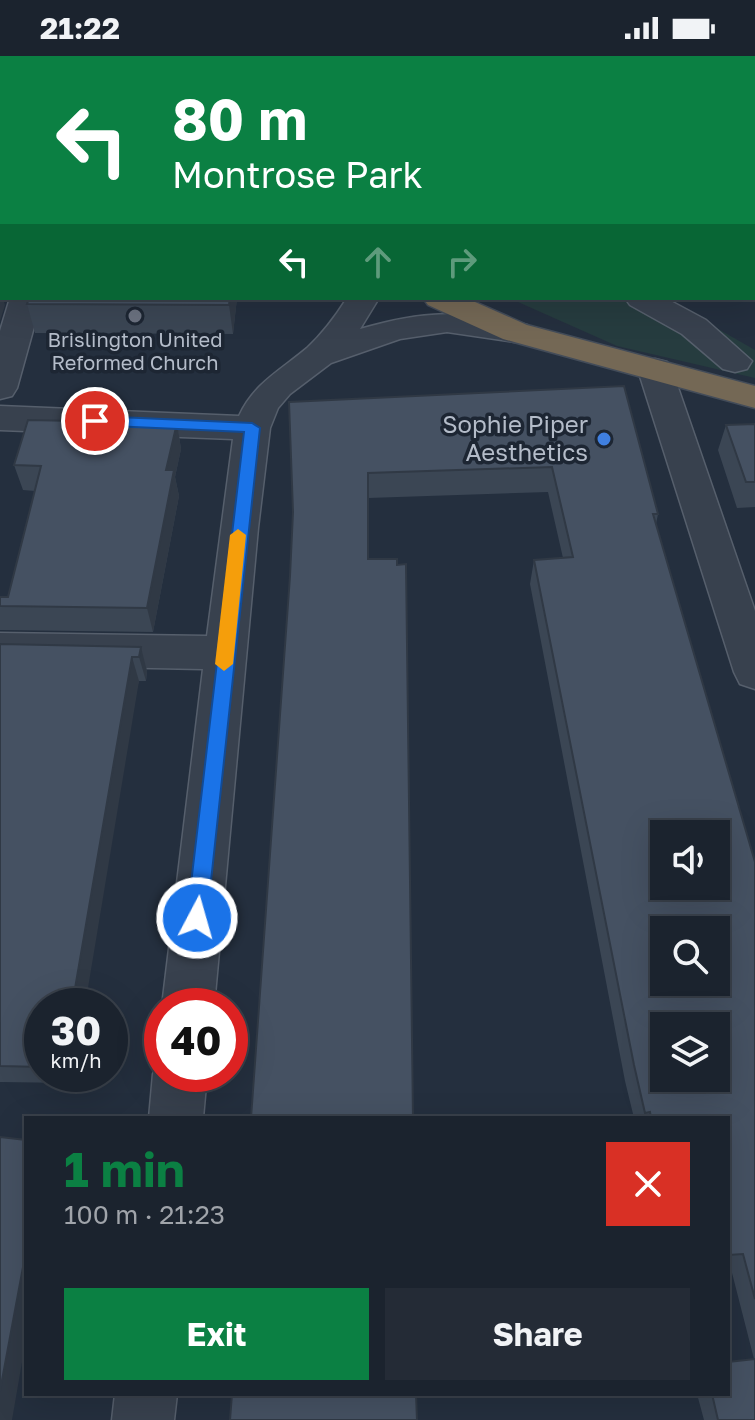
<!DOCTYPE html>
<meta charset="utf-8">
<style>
body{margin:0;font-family:"Golos Text",sans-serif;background:#242b36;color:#f1f3f6;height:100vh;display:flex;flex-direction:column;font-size:30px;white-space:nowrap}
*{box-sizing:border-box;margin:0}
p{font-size:26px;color:#a0a4aa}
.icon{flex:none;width:44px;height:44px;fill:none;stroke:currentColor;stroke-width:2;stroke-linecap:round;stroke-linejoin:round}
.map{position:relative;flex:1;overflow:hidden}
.sheet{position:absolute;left:24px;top:1060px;width:706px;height:280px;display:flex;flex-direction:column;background:#1b232e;border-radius:0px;box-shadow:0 8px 32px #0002,0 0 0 2px #39404a}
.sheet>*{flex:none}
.guide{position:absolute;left:0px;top:0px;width:756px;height:244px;box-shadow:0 8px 32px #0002,0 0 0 2px #39404a;background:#0b8043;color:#fff;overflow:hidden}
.controls{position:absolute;left:650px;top:764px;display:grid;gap:16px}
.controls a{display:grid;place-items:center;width:80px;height:80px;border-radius:0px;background:#1b232e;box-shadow:0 8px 32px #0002,0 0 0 2px #39404a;font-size:40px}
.speed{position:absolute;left:24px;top:932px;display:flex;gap:16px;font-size:40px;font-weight:700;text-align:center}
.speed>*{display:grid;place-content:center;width:104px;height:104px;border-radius:50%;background:#1b232e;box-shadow:0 8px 32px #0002,0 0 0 2px #39404a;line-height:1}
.speed small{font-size:20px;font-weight:400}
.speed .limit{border:12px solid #d22;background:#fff;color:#111}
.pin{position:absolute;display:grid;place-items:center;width:68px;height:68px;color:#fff;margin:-34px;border:4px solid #fff;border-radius:50%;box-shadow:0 2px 8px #0007}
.me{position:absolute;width:88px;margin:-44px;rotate:6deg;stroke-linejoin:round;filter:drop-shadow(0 0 6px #0008)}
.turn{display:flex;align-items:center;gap:28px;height:168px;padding:0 40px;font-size:36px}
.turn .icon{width:104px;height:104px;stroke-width:2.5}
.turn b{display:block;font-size:56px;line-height:68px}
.lanes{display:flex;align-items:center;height:76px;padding:0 40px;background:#0003;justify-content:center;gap:40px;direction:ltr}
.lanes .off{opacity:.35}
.round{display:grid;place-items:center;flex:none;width:84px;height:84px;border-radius:0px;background:#242b36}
.summary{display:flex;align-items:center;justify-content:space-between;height:136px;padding:0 40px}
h1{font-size:48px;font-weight:700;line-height:60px;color:#0b8043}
.cta{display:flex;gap:16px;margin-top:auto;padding:16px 40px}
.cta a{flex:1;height:92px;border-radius:0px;background:#0b8043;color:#fff;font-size:32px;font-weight:700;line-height:92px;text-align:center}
.cta a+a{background:#242b36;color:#f1f3f6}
.status{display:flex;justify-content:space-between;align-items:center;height:56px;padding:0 40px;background:#1b232e;direction:ltr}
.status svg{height:22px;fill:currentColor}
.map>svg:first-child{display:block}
.green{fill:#263c3f}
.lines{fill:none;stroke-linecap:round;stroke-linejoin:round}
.minor-casing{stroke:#565f6c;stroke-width:3}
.highway-casing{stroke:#434c59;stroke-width:3}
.minor{fill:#38414e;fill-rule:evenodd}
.highway{fill:#746855;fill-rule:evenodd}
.wall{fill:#3b4654}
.shaded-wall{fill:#303945}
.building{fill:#455162;stroke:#303945;stroke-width:2;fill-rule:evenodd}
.route{fill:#1a73e8;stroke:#114b97;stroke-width:2}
.slow{fill:#f59e0b}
.worship-dot{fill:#6b7280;stroke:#1d2633;stroke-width:3}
.shop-dot{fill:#3f7fe0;stroke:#1d2633;stroke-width:3}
.labels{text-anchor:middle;stroke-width:7;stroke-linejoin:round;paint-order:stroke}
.far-poi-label{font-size:20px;fill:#b4bcc9;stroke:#1d2633}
.poi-label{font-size:24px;fill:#b4bcc9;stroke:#1d2633;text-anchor:end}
</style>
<div class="status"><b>21:22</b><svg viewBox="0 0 49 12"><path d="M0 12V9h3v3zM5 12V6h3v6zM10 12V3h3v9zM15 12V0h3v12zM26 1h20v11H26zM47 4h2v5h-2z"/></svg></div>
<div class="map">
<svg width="755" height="1364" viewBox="0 0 755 1364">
<rect width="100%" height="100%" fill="#242f3e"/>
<!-- green -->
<path class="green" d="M 509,242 L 664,242 L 755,294 L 755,322 L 617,290 Z"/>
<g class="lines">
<!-- minor casing -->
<g class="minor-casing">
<path id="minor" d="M 10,242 L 42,242 L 17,332 L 12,340 L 0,343 L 0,275 Z
M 347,242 L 379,242 L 360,273 C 421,255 465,253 527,269 L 532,276 L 527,283 L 515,286 L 447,276 L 400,283 L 331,307 L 290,338 L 278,352 L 270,372 L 258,472 L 214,950 L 162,950 L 203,613 L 0,609 L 0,577 L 207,580 L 233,383 L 0,374 L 0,350 L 239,360 C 254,327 281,314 307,292 C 323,277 335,261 347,242 Z
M 625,242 L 665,242 L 706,264 L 752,305 L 747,313 L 735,316 L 723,313 L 682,278 L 630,249 Z
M 655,303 L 667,306 L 672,314 L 755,555 L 755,633 L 740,628 L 734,616 L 638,314 L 643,306 Z
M 161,999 L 162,1018 L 207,1018 L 203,1062 L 149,1062 L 153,1018 Z
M 115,1338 L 177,1338 L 174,1364 L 112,1364 Z"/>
</g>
<!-- highway casing -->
<g class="highway-casing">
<path id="highway" d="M 259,0 L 285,0 L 285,2 L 259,2 Z
M 600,0 L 629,0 L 631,2 L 602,2 Z
M 754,68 L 755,68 L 755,85 L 754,85 Z
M 423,242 L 466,242 L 527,269 L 755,330 L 755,352 L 503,283 L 428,249 Z"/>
</g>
<!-- minor -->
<use href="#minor" class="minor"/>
<!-- highway -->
<use href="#highway" class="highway"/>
</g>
<!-- wall -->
<path class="wall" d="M 712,0 L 755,0 L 755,26 L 754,2 L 715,2 Z
M 754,116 L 755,117 L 755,199 L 754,198 Z
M 29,242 L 237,242 L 233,278 L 35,277 L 27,248 Z
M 624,330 L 658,458 L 656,468 L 755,806 L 755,1364 L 704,1364 L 697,1338 L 728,1338 L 754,1303 L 730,1209 L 728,1209 L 728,1062 L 634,1062 L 625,1025 L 530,528 L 534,504 L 563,502 L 548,436 L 368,442 L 290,520 L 293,456 L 289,346 Z
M 177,367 L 181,393 L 175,421 L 179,440 L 153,576 L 0,574 L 0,541 L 8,541 L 35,435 L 23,434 L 14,409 Z
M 755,368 L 755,452 L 755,451 L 737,452 L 718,394 L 726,369 Z
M 0,588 L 141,591 L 147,615 L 146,625 L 139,625 L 42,950 L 42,1018 L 74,1018 L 72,1027 L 0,1026 Z"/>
<!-- shaded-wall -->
<path class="shaded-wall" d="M 5,0 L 18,0 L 18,2 L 5,2 Z
M 2,9 L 2,52 L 0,57 L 0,14 Z
M 0,233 L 5,249 L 0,265 Z
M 230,242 L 237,242 L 233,278 L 229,249 Z
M 177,367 L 181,393 L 175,421 L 179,440 L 153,576 L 147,552 L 166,414 Z
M 141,591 L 147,615 L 146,625 L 139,601 Z
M 132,601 L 139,625 L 85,950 L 72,950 Z
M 66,1018 L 74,1018 L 72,1027 Z
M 26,1195 L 26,1283 L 12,1364 L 0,1364 L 0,1335 Z"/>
<!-- building -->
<path class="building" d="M 0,0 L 5,0 L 5,2 L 2,2 L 2,9 L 0,14 Z
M 82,0 L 189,0 L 190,2 L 81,2 Z
M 754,116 L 755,117 L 755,168 L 754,167 Z
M 29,242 L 230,242 L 229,249 L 27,248 Z
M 624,330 L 658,458 L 653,458 L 755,806 L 755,1243 L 743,1198 L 728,1199 L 728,1062 L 651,1062 L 650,1056 L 645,1057 L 634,1009 L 534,504 L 573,501 L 552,411 L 368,417 L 368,503 L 397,503 L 397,509 L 406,508 L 413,1062 L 251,1062 L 290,520 L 293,456 L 289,346 ZM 664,778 L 716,778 L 716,830 L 664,830 ZM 664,874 L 716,874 L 716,926 L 664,926 ZM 664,970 L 716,970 L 716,1022 L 664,1022 Z
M 28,364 L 177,367 L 166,414 L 174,414 L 147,552 L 0,550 L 0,541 L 8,541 L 41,410 L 14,409 Z
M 755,368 L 755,426 L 746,426 L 726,369 Z
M 0,588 L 141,591 L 139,601 L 132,601 L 72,950 L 42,950 L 42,1011 L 0,1010 Z
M 0,1081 L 26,1084 L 26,1195 L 0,1335 Z
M 755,1303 L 755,1364 L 718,1364 L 712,1338 L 728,1338 L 728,1306 Z
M 232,1338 L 416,1338 L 417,1364 L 230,1364 Z"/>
<!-- route -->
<path class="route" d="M 95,360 L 252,367 L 260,372 L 207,862 L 204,868 L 197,871 L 190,868 L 187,862 L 244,376 L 89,369 L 87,365 Z"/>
<!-- slow -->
<path class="slow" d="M 238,473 L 246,479 L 233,608 L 224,615 L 215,608 L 230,479 Z"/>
<!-- markers -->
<circle class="worship-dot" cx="135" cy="260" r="8"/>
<circle class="shop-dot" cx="604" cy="383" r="8"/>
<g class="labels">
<!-- far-poi labels -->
<g class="far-poi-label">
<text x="135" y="291">Brislington United<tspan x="135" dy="23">Reformed Church</tspan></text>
</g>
<!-- poi labels -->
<g class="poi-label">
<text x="588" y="377">Sophie Piper<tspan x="588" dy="28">Aesthetics</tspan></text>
</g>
</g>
</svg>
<div class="controls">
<a><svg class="icon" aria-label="sound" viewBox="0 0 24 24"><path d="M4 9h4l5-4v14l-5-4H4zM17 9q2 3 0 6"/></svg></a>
<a><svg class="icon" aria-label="search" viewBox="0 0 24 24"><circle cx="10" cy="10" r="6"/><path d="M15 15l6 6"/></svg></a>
<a><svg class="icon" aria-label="layers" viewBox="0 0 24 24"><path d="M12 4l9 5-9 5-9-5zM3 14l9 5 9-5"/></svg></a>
</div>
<div class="speed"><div>30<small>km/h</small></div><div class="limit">40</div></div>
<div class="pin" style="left:95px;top:365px;background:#d93025"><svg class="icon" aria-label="arrive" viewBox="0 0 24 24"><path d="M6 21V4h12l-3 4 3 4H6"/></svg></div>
<svg class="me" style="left:197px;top:862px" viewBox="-20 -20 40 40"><circle r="17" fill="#1a73e8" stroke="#fff" stroke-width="3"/><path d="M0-11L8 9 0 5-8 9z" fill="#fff"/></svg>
<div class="guide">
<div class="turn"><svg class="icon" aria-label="left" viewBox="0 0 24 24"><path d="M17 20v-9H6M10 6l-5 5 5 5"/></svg><div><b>80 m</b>Montrose Park</div></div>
<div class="lanes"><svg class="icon" aria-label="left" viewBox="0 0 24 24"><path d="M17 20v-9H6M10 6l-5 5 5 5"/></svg><svg class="icon off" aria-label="ahead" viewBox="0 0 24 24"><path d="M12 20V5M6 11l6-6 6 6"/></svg><svg class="icon off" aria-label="right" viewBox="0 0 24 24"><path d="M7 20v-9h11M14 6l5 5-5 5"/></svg></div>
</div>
<section class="sheet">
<div class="summary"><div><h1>1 min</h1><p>100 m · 21:23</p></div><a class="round" style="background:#d93025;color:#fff"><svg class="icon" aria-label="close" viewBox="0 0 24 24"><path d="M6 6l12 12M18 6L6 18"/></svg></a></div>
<div class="cta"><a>Exit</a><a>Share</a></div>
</section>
</div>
